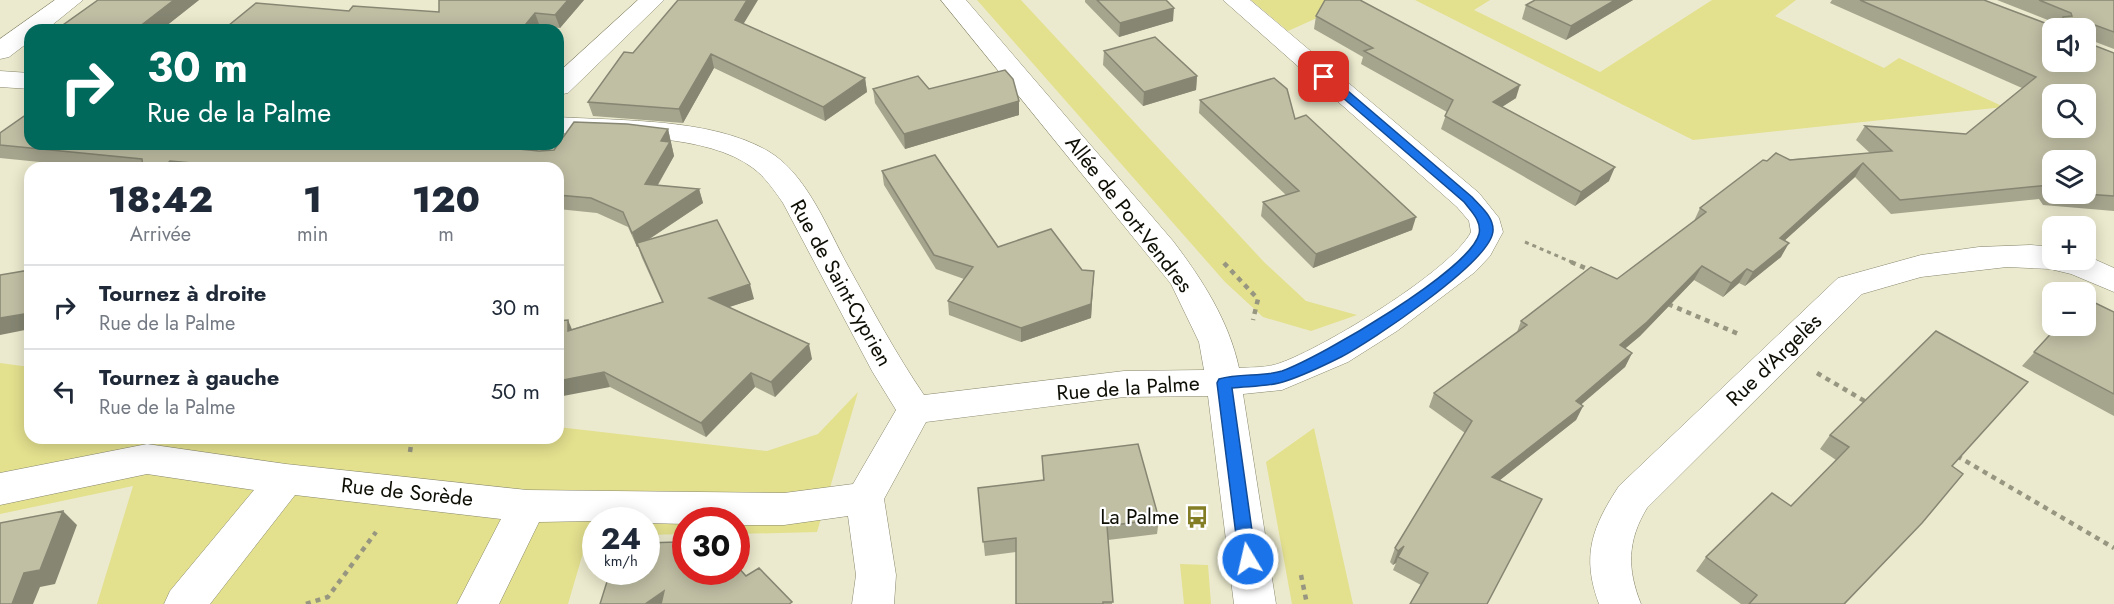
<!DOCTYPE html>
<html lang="fr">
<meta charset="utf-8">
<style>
body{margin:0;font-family:Jost,sans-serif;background:#f2f2f3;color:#1f2937;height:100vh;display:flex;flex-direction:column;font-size:22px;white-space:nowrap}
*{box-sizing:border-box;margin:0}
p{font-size:20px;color:#747a83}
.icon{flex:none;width:33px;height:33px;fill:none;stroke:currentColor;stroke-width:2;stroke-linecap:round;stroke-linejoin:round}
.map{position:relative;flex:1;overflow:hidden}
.details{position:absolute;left:24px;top:162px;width:540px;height:282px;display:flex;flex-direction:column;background:#fff;border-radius:18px;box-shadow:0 3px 15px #0003}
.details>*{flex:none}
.guide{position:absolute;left:24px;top:24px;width:540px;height:126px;border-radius:18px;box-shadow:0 3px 15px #0003;background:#00695c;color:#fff;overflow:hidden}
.tools{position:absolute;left:2042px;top:18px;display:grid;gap:12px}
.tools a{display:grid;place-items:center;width:54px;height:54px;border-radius:12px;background:#fff;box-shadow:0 3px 15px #0003;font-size:30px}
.speed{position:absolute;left:582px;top:507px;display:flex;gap:12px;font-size:30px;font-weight:700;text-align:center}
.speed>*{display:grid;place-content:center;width:78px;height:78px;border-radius:50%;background:#fff;box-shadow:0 3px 15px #0003;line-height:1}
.speed small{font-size:15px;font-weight:400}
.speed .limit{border:9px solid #d22;background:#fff;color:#111}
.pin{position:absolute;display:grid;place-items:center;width:51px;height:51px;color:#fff;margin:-26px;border-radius:12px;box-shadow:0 3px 9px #0006}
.me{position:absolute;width:66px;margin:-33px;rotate:351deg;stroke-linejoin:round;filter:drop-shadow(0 0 4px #0008)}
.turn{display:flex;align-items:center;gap:21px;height:126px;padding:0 24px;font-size:27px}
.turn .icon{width:78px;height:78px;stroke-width:2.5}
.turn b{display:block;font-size:42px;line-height:51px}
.eta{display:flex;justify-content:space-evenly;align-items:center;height:102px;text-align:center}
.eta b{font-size:36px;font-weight:800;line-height:42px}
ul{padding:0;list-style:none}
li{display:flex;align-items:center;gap:18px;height:84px;padding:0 24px;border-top:2px solid #e0e1e3}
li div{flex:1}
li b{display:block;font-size:22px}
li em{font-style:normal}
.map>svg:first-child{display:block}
.green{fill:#e3e08e}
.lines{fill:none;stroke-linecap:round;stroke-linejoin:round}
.street-casing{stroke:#88876e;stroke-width:1}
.path-far1{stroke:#979681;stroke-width:3;stroke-dasharray:4 4;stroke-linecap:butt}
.path{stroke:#979681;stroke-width:4.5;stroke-dasharray:5 5;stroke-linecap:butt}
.street{fill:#fff;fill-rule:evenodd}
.wall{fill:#a5a48d;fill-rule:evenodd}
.shaded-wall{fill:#868673}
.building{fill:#c0bfa4;stroke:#868673;stroke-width:1.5;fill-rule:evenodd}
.route{fill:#1a73e8;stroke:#114b97;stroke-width:1.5}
.labels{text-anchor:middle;stroke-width:4.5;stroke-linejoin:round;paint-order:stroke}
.street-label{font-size:21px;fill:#0e0e05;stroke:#fff}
.poi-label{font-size:21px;fill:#0e0e05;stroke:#fff;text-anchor:end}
</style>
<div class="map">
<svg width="2114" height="604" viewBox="0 0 2114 604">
<rect width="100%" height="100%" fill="#ebeace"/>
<!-- green -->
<path class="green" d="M 977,0 L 1021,0 L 1264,262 L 1306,301 L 1357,315 L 1311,331 L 1263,317 L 1225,282 Z
M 1251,0 L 1357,0 L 1288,31 Z
M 1415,0 L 1490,0 L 1474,10 L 1600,72 L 1712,0 L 1796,0 L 1775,16 L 1884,68 L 1899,58 L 2004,107 L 1693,140 Z
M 0,363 L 30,367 L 30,438 L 558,438 L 558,427 L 767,451 L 818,434 L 858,392 L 817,532 L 737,534 L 736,520 L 686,520 L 685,534 L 647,535 L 646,520 L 596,520 L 595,536 L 588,536 L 568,604 L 97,604 L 133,486 L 0,514 Z
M 1314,428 L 1353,604 L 1292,604 L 1266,462 Z
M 1180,564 L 1208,565 L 1211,604 L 1184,604 Z"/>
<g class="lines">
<!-- street casing -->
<g class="street-casing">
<path id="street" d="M 55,0 L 83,0 L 46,30 L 30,30 L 30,41 L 9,57 L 0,59 L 0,39 Z
M 638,0 L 664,0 L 568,93 L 558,95 L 558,73 Z
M 941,0 L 966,0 L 1173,241 C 1202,279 1229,321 1239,368 C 1252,367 1267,368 1280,363 C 1323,348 1451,271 1471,232 L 1469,221 L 1457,207 L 1223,0 L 1250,0 L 1479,193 L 1499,218 L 1503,232 L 1490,256 L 1475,272 L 1397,331 L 1348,362 L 1282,390 L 1243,394 L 1276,604 L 1234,604 L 1208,396 L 1124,397 L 926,422 L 884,499 L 896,575 L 894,604 L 852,604 L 856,575 L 848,516 L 784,525 L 736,525 L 736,520 L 686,520 L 686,524 L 646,523 L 646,520 L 539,522 L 499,604 L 457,604 L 501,519 L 295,495 L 210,604 L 164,604 L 170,591 L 254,490 L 147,474 L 0,505 L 0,473 L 147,444 L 286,464 L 527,490 L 784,493 L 853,484 L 896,410 L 872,371 L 783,203 C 774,190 765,177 753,168 C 707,133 614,137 558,133 L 558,117 C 622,121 711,118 768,151 C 807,174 827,228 848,266 C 872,309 896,354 924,395 L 1124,371 L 1204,370 L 1199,342 L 1171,284 Z
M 0,71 L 30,73 L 30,89 L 0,87 Z
M 2031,245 L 2052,247 L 2052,260 L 2085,260 L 2085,255 L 2114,268 L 2114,292 L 2071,274 L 2050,269 L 2007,267 L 1921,277 L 1862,294 L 1647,508 C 1627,541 1627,569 1641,604 L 1599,604 C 1581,556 1592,527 1619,486 L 1838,278 L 1921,255 L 1979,247 Z"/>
</g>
<!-- path-far1 -->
<path class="path-far1" d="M 519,153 L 526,144
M 1525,242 L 1574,263"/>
<!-- path -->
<path class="path" d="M 1571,262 L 1592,271
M 1224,263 L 1258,299 L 1253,320
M 1668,304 L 1741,335
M 1817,373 L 1868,403
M 410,452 L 412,438
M 1957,456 L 2114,548
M 1301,575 L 1307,604
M 306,604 L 328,597 L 376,532"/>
<!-- street -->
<use href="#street" class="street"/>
</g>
<!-- wall -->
<path class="wall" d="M 98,0 L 199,0 L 161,30 L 66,30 L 63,25 Z
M 439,0 L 584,0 L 560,28 L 349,11 L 439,12 Z
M 1085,0 L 1166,0 L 1173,21 L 1119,37 L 1085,2 Z
M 1535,0 L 1633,0 L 1566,40 L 1522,19 L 1526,5 Z
M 1832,0 L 1984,0 L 2056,28 L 2058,24 L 1997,0 L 2114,0 L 2114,49 L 2093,41 L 2093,45 L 2114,53 L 2114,211 L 2043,205 L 2039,199 L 1891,214 L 1855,177 L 1785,240 L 1781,257 L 1745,286 L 1739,283 L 1723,297 L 1694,280 L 1640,336 L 1625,348 L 1632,353 L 1625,367 L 1581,404 L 1583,406 L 1576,420 L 1500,480 L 1421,585 L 1393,570 L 1396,563 L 1393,565 L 1390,562 L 1395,548 L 1465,433 L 1429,407 L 1434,393 L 1517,332 L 1521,321 L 1617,279 L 1694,221 L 1700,208 L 1767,161 L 1870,153 L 1856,140 L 1865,126 L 1966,134 L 2022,88 L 1830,3 ZM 2052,28 L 2085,28 L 2052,62 ZM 2052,160 L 2085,194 L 2052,194 Z
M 1316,16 L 1516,98 L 1502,107 L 1609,181 L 1575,206 L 1441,129 L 1447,112 L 1361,64 L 1363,57 L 1314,29 Z
M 744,24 L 865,78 L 867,92 L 825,121 L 714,68 L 683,123 L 593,116 L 588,102 L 633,53 Z
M 1104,51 L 1197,76 L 1196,90 L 1143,106 L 1103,65 Z
M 873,89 L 929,89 L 1019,101 L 1019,115 L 905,149 L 875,103 Z
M 1200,100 L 1295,119 L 1412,230 L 1313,268 L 1261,216 L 1263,202 L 1286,195 L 1199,113 Z
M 668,129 L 674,156 L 658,185 L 699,189 L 703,203 L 648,240 L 754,299 L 729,307 L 812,359 L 775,397 L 755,387 L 706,437 L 610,387 L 572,329 L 662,302 L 642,258 L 638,247 L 637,247 L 628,227 L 597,213 L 558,209 L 558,168 L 99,168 L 0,158 L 0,133 L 539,151 L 554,150 Z
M 882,171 L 998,247 L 1082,270 L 1094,271 L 1091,318 L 1021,342 L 949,315 L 948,301 L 964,279 L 936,269 L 884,185 Z
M 2114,312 L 2114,416 L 2022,366 L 2058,326 Z
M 1830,435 L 1952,466 L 1909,537 L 1845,604 L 1741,604 L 1696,571 L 1706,557 L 1791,506 L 1836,460 L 1820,449 Z
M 1042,456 L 1159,519 L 1157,534 L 1108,540 L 1112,604 L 1016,604 L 1016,552 L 985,556 L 978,488 L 1043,481 Z"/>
<!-- shaded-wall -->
<path class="shaded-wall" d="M 174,0 L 199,0 L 161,30 L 135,30 Z
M 568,0 L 584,0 L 560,28 L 555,15 Z
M 747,0 L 758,0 L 738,33 L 735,20 Z
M 1615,0 L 1633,0 L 1566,40 L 1571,26 Z
M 1174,8 L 1173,21 L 1119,37 L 1120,23 Z
M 535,13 L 540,27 L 537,30 L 521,30 Z
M 711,54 L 714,68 L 683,123 L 679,109 Z
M 1197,76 L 1196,90 L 1143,106 L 1144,92 Z
M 865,78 L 867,92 L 825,121 L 823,107 Z
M 1520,85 L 1516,98 L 1489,115 L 1493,102 Z
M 1019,101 L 1019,115 L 905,149 L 904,134 Z
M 668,129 L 674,156 L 650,198 L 645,184 L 661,141 Z
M 170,161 L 175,168 L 163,168 Z
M 1863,163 L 1855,177 L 1772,252 L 1780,238 Z
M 1615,167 L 1609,181 L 1575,206 L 1581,192 Z
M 699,189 L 703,203 L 637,247 L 632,233 Z
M 1416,217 L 1412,230 L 1313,268 L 1316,254 Z
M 1789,243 L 1781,257 L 1745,286 L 1753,272 Z
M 1702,266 L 1694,280 L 1640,336 L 1613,359 L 1620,345 Z
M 1747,269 L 1739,283 L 1723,297 L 1731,283 Z
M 1094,271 L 1091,318 L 1021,342 L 1021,328 Z
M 750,284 L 754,299 L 714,312 L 709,298 Z
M 30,313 L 30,329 L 0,335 L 0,318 Z
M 568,320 L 574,334 L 568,331 Z
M 809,344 L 812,359 L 775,397 L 771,382 Z
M 1632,353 L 1625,367 L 1569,415 L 1576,401 Z
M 604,372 L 610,387 L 558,397 L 558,381 Z
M 751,373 L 755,387 L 706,437 L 701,423 Z
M 1583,406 L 1576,420 L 1486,491 L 1492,477 Z
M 63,511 L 77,525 L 55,584 L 40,587 L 33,604 L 12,604 L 24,573 Z
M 738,541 L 743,554 L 736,559 L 736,542 Z
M 1404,546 L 1398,557 L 1396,563 L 1393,565 L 1398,551 Z
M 664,591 L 670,604 L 645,604 Z"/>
<!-- building -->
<path class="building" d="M 98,0 L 174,0 L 135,30 L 63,25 Z
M 439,0 L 568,0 L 555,15 L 535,13 L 521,30 L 223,30 L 256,3 L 349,11 L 353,6 L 439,12 Z
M 678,0 L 747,0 L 735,20 L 865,78 L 823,107 L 711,54 L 679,109 L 588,102 L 624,52 L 633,53 Z
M 1097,0 L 1166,0 L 1174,8 L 1120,23 Z
M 1325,0 L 1360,0 L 1520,85 L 1493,102 L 1615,167 L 1581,192 L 1445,116 L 1453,100 L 1364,51 L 1373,48 L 1316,16 Z
M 1535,0 L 1615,0 L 1571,26 L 1526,5 Z
M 1860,0 L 1984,0 L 2058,28 L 2052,28 L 2052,62 L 2085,62 L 2085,28 L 2063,28 L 2063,17 L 2072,16 L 2071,13 L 2039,0 L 2114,0 L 2114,32 L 2095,25 L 2092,27 L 2093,45 L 2114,53 L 2114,196 L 2085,194 L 2085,160 L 2052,160 L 2052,188 L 2050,185 L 1900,200 L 1863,163 L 1780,238 L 1789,243 L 1753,272 L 1747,269 L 1731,283 L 1702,266 L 1647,322 L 1620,345 L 1632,353 L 1576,401 L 1583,406 L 1492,477 L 1542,499 L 1487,604 L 1410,604 L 1428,573 L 1398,557 L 1404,546 L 1398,551 L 1395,548 L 1472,421 L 1434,393 L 1527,325 L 1521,321 L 1591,267 L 1617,279 L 1706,212 L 1700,208 L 1763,160 L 1767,161 L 1776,153 L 1790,160 L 1892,151 L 1865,126 L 1966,134 L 2036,77 ZM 2052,94 L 2085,94 L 2085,128 L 2052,128 Z
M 1155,37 L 1197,76 L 1144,92 L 1104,51 Z
M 1005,70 L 1013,79 L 1019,101 L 904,134 L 873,89 L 918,76 L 929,89 Z
M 1274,78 L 1287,89 L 1295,119 L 1306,115 L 1416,217 L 1316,254 L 1263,202 L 1299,191 L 1200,100 Z
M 30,112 L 30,144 L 468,144 L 539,151 L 554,150 L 574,122 L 627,124 L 668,129 L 661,141 L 670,142 L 645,184 L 699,189 L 632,233 L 623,212 L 591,198 L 558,195 L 558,168 L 249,168 L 170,161 L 163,168 L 143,168 L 142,159 L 0,145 L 0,133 Z
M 935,155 L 998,247 L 1051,229 L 1082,270 L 1094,271 L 1091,304 L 1021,328 L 948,301 L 973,267 L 934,255 L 882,171 Z
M 717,220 L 750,284 L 709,298 L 809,344 L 771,382 L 751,373 L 701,423 L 604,372 L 558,381 L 558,321 L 568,320 L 568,331 L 663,302 L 637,243 Z
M 30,270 L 30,313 L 0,318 L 0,275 Z
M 2085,298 L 2114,312 L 2114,394 L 2034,352 L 2058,326 L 2085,326 Z
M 1936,331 L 2028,382 L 1952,466 L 1963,474 L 1922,523 L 1844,604 L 1749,604 L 1757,595 L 1706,557 L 1772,493 L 1791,506 L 1849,447 L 1830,435 Z
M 1138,444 L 1159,519 L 1107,526 L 1113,602 L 1103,602 L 1103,604 L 1016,604 L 1016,538 L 983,542 L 978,488 L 1044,480 L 1042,456 Z
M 63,511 L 40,570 L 24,573 L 12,604 L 0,604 L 0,523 Z
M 686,535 L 686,572 L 736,572 L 736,565 L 746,576 L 759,568 L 792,602 L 789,604 L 661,604 L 664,591 L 645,604 L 600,604 L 610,572 L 646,572 L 646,543 L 677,542 Z"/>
<!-- route -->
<path class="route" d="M 1321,74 L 1328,74 L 1472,197 C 1481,207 1494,217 1493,231 C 1491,262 1370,342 1341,357 C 1323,366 1304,375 1286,381 C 1270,387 1249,386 1232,388 L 1256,559 L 1253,564 L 1242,564 L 1239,559 L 1217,383 L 1219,379 C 1239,373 1263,377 1282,371 C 1321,357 1470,270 1479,234 C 1482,221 1471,211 1464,202 L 1321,79 Z"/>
<!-- icons -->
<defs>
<g id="bus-bare" transform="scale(1.8)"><path d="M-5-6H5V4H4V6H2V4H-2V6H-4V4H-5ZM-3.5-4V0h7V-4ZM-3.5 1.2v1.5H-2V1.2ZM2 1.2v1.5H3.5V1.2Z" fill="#837e25" stroke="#fff" stroke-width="2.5" paint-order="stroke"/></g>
</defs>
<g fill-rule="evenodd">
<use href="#bus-bare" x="1197" y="517"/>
</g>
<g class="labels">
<!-- street labels -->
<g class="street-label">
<text transform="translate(1129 214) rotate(52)" y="7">Allée de Port-Vendres</text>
<text transform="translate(841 283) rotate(61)" y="7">Rue de Saint-Cyprien</text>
<text transform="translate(1774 360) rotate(-44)" y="7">Rue d'Argelès</text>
<text transform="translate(1128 388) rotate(-4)" y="7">Rue de la Palme</text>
<text transform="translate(407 492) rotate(6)" y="7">Rue de Sorède</text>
</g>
<!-- poi labels -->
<g class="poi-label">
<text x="1179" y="524">La Palme</text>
</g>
</g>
</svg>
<div class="tools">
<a><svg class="icon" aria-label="sound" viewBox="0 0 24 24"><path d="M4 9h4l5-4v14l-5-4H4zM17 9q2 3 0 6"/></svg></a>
<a><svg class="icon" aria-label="search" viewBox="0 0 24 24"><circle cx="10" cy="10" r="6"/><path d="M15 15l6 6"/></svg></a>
<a><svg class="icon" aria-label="layers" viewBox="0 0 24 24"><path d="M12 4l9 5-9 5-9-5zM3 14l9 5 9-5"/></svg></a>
<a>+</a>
<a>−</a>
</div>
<div class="speed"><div>24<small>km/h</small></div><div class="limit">30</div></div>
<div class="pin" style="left:1324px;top:77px;background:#d93025"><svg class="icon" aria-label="arrive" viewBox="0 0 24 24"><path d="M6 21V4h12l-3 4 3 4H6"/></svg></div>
<svg class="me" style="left:1248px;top:559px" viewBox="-20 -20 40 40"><circle r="17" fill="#1a73e8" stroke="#fff" stroke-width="3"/><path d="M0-11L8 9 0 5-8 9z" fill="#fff"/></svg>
<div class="guide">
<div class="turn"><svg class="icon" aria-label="right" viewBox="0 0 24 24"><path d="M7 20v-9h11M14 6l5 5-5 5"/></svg><div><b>30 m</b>Rue de la Palme</div></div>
</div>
<section class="details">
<div class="eta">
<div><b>18:42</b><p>Arrivée</p></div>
<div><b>1</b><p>min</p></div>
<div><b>120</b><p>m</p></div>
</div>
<ul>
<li><svg class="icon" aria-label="right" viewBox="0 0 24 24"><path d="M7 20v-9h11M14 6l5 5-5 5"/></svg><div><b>Tournez à droite</b><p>Rue de la Palme</p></div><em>30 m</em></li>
<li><svg class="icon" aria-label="left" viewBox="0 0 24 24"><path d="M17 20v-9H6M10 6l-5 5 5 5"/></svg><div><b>Tournez à gauche</b><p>Rue de la Palme</p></div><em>50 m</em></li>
</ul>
</section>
</div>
